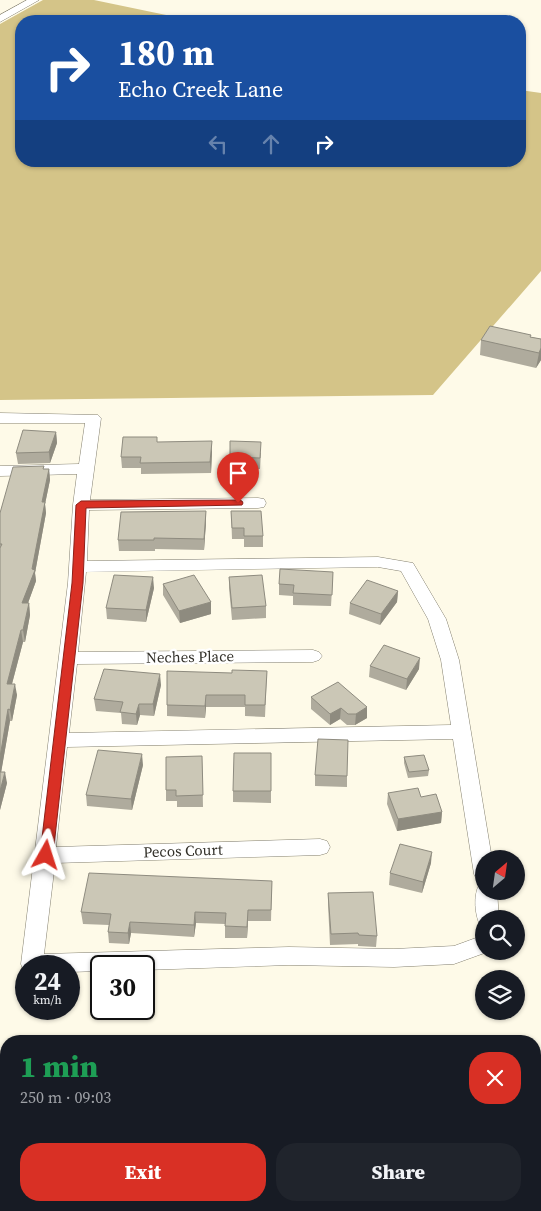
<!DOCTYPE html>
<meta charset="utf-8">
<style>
body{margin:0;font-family:"Source Serif 4",serif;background:#20242c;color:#f1f3f6;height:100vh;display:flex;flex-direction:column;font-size:19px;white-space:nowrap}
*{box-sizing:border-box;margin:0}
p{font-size:16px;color:#9ea1a6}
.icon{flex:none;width:28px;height:28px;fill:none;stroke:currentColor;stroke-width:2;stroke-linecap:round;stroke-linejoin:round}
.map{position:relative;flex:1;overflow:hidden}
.details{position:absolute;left:0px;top:1035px;width:541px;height:176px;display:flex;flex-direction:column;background:#171b24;border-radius:20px 20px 0 0;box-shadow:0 1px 4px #0004}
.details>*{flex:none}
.hud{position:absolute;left:15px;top:15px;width:511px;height:152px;border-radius:20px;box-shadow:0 1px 4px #0004;background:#1a4fa0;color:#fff;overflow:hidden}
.needle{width:32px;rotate:29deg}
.buttons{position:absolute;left:475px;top:850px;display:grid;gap:10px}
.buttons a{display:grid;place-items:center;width:50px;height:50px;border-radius:50%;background:#171b24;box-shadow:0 1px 4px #0004;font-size:25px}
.speed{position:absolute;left:15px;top:955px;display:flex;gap:10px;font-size:25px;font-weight:700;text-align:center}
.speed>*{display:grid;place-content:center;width:65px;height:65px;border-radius:50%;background:#171b24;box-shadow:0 1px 4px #0004;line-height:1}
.speed small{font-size:12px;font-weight:400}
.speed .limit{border:2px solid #111;border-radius:8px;background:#fff;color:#111}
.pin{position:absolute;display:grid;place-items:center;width:42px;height:42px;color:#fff;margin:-51px -21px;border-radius:50% 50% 50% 0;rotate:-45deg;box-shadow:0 0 5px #0007}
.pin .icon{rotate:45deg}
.me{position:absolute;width:55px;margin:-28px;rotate:6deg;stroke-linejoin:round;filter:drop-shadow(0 0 4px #0008)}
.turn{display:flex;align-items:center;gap:18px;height:105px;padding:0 20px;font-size:22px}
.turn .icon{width:65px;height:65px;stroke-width:2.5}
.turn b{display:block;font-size:35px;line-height:42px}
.lanes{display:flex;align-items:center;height:48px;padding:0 20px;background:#0003;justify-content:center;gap:25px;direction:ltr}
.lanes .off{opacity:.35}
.round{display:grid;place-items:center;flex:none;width:52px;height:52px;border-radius:20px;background:#20242c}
.head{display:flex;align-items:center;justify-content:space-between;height:85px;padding:0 20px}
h1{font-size:30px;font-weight:800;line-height:38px;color:#1e9e55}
.button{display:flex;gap:10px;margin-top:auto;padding:10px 20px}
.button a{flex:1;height:58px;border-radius:20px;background:#d93025;color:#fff;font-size:20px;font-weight:800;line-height:58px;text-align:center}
.button a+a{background:#20242c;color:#f1f3f6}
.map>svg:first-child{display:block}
.forest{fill:#d4c488}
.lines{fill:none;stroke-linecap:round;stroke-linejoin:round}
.minor-casing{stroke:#848070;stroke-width:1}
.minor{fill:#fff;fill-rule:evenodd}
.wall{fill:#afab9d}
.shaded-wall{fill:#8e8b7f}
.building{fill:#cbc7b6;stroke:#8e8b7f}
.route{fill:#d93025;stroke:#8d1f18}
.labels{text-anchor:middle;stroke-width:5;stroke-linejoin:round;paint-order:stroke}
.street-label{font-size:15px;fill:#33312a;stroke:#fff}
</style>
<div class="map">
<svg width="541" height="1211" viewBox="0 0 541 1211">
<rect width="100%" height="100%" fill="#fefae8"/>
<!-- forest -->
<path class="forest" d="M 43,0 L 94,0 L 195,21 L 21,21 L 21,161 L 520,161 L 520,90 L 541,93 L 541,271 L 433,395 L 0,400 L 0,24 Z"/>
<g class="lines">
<!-- minor casing -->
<g class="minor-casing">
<path id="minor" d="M 27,0 L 39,0 L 0,22 L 0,15 Z
M 0,413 L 98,415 L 101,418 L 90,500 L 258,498 L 264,499 L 266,503 L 264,507 L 258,508 L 89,510 L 87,561 L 378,557 L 413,563 L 446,619 L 459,660 L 492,859 L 484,859 L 484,882 L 477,880 L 474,874 L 453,739 L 67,747 L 56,847 L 320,839 L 327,841 L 330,847 L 327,853 L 320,855 L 55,863 L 44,954 L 289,947 L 394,949 L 454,946 L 484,935 L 484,951 L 490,951 L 454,964 L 394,967 L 289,965 L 144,970 L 144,966 L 101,966 L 101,971 L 69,972 L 69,966 L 26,966 L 26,973 L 24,973 L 21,964 L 68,583 L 73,505 L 77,474 L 0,476 L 0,466 L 79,464 L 85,423 L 0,423 ZM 378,567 L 401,571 L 428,619 L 441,660 L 451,725 L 69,733 L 77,664 L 313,662 L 319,660 L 322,656 L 319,652 L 313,650 L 78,652 L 86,572 Z
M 484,883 L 484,891 L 497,891 L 499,919 L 484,919 L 484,926 L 480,925 C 475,915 473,896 479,885 Z"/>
</g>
<!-- minor -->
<use href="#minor" class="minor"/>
</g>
<!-- wall -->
<path class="wall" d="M 531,337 L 541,339 L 541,360 L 536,368 L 480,355 L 481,340 Z
M 56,432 L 57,443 L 50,463 L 18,464 L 16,453 Z
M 230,441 L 261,453 L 260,469 L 230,468 Z
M 157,442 L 212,452 L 211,473 L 141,474 L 141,468 L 122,468 L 121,457 Z
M 44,469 L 49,469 L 50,480 L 45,504 L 46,513 L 35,573 L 36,581 L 28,603 L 29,603 L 30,615 L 25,642 L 23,642 L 12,684 L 17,695 L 12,721 L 10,721 L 1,772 L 7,783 L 0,810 L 0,513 Z
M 206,511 L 206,522 L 204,550 L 155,549 L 155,551 L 119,551 L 118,540 Z
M 231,511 L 263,536 L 263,547 L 244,547 L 244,539 L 232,539 Z
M 333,572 L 331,606 L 293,605 L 293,596 L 279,595 L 279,584 Z
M 229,577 L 266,606 L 266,618 L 232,620 L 229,588 Z
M 163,584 L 211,602 L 211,614 L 180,623 L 163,595 Z
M 154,588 L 146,622 L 107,619 L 106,608 Z
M 398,591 L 397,602 L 380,625 L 349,614 L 350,603 Z
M 370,666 L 419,669 L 406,690 L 369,677 Z
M 267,671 L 265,717 L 245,716 L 245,707 L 206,707 L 205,718 L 167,716 L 167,705 L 232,673 Z
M 161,685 L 154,716 L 140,715 L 137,725 L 122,724 L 121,713 L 96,711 L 94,699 Z
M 311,697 L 367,707 L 367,718 L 355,725 L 347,725 L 340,719 L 330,725 L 311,709 Z
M 271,753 L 271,803 L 233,802 L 233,791 Z
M 202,756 L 203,807 L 177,807 L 177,801 L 166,801 L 166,790 Z
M 404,757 L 429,770 L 428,776 L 408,778 L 404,763 Z
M 143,765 L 132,810 L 87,806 L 86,795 Z
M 315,775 L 347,776 L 347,787 L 315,786 Z
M 388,793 L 421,797 L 442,812 L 441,823 L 397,831 L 387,804 Z
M 431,863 L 422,893 L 389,885 L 390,873 Z
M 272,881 L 271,921 L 248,921 L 247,938 L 225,938 L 225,924 L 196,923 L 194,937 L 131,933 L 129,944 L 109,943 L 108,932 L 109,925 L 83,924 L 81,912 Z
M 328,893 L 377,936 L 376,947 L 358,946 L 358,944 L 330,945 L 328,904 Z"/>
<!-- shaded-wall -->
<path class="shaded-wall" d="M 541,348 L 541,360 L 536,368 L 539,353 Z
M 56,432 L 57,443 L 50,463 L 49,452 Z
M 212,441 L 212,452 L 211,473 L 210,462 Z
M 49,469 L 50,480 L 45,504 L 46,513 L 35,573 L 36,581 L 24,614 L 22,603 L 32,569 L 42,502 Z
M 206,511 L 206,522 L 204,550 L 204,539 Z
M 153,577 L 154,588 L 146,622 L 146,610 Z
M 398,591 L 397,602 L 380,625 L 381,614 Z
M 211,602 L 211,614 L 180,623 L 179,611 Z
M 29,603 L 30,615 L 25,642 L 23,630 Z
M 21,630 L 23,642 L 9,695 L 7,684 Z
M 420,658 L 419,669 L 406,690 L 407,679 Z
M 160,674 L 161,685 L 154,716 L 153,704 Z
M 15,684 L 17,695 L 12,721 L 10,710 Z
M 206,695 L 206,707 L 205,718 L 205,706 Z
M 139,704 L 140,715 L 137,725 L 136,714 Z
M 367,707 L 367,718 L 355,725 L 356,714 Z
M 341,708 L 340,719 L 330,725 L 330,714 Z
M 8,709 L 10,721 L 0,779 L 0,757 Z
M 142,754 L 143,765 L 132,810 L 131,799 Z
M 5,772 L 7,783 L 0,810 L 0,791 Z
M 442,812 L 441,823 L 397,831 L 398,819 Z
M 432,852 L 431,863 L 422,893 L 423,882 Z
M 248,910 L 248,921 L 247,938 L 247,927 Z
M 195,912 L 196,923 L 194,937 L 194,925 Z
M 130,922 L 131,933 L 129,944 L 128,933 Z"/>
<!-- building -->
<path class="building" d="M 490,326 L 531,335 L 530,337 L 541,339 L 541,348 L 539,353 L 481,340 Z
M 23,430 L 56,432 L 49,452 L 16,453 Z
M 123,437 L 157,437 L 157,442 L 212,441 L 210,462 L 140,463 L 141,457 L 121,457 Z
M 230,441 L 261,442 L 260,458 L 230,457 Z
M 44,466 L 43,469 L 49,469 L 42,502 L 45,502 L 32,569 L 35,570 L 22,603 L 29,603 L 23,630 L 21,630 L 7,684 L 15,684 L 10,710 L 8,709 L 0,757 L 0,548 L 2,544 L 0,544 L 0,513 L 13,467 Z
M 206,511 L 204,539 L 154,538 L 154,540 L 118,540 L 121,512 Z
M 231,511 L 261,511 L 263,536 L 244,536 L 244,528 L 232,528 Z
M 280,569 L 333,572 L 332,595 L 293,593 L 294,585 L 279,584 Z
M 114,575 L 153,577 L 146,610 L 106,608 Z
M 194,575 L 211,602 L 179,611 L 163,584 Z
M 262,575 L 266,606 L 232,608 L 229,577 Z
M 367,580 L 398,591 L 381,614 L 350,603 Z
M 384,645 L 420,658 L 407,679 L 370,666 Z
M 104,669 L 160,674 L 153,704 L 139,704 L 136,714 L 120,712 L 123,702 L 94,699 Z
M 232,670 L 267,671 L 265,705 L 245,705 L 245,695 L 206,695 L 205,706 L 167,705 L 167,671 L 232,673 Z
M 338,682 L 367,707 L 356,714 L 348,714 L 341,708 L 330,714 L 311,697 Z
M 318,739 L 348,740 L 347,776 L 315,775 Z
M 98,750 L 142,754 L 131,799 L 86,795 Z
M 234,753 L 271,753 L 271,791 L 233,791 Z
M 424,755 L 429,770 L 409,772 L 404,757 Z
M 202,756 L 203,795 L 176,796 L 176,790 L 166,790 L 166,757 Z
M 0,772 L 5,772 L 0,791 Z
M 418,788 L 421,797 L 436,794 L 442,812 L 398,819 L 388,793 Z
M 400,844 L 432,852 L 423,882 L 390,873 Z
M 89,873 L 272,881 L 271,910 L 248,910 L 247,927 L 225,926 L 226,913 L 195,912 L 194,925 L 130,922 L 128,933 L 108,932 L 111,914 L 81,912 Z
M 373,892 L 377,936 L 359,935 L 358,933 L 331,934 L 328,893 Z"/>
<!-- route -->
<path class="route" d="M 238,500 L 242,501 L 243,503 L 242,505 L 86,508 L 83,583 L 53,855 L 51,859 L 46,860 L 42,859 L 40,855 L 72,583 L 76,505 L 81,501 Z"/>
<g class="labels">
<!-- street labels -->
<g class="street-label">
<text transform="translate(190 657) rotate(-1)" y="5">Neches Place</text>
<text transform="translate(183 851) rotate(-2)" y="5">Pecos Court</text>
</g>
</g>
</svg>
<div class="buttons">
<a><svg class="needle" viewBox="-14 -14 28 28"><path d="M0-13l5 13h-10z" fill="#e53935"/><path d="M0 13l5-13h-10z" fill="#9ea1a6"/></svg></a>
<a><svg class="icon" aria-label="search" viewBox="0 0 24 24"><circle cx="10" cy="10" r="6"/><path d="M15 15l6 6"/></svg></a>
<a><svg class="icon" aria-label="layers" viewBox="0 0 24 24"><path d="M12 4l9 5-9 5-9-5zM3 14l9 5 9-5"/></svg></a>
</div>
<div class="speed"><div>24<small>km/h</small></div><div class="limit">30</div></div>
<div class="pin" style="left:238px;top:503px;background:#d93025"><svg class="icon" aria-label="arrive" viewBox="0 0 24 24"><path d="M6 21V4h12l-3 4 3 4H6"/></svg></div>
<svg class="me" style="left:46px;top:855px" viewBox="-20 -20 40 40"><path d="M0-17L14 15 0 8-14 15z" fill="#d93025" stroke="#fff" stroke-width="4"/></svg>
<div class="hud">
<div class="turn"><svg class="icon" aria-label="right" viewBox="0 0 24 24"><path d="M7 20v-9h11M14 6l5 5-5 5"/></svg><div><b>180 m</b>Echo Creek Lane</div></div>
<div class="lanes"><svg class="icon off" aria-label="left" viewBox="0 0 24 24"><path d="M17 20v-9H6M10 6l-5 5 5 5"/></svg><svg class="icon off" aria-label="ahead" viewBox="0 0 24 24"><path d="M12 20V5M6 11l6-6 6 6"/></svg><svg class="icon" aria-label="right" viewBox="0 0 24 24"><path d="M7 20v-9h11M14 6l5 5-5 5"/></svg></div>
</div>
<section class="details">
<div class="head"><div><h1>1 min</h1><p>250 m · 09:03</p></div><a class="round" style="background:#d93025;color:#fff"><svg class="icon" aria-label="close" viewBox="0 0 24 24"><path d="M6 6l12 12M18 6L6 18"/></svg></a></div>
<div class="button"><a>Exit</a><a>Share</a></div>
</section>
</div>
